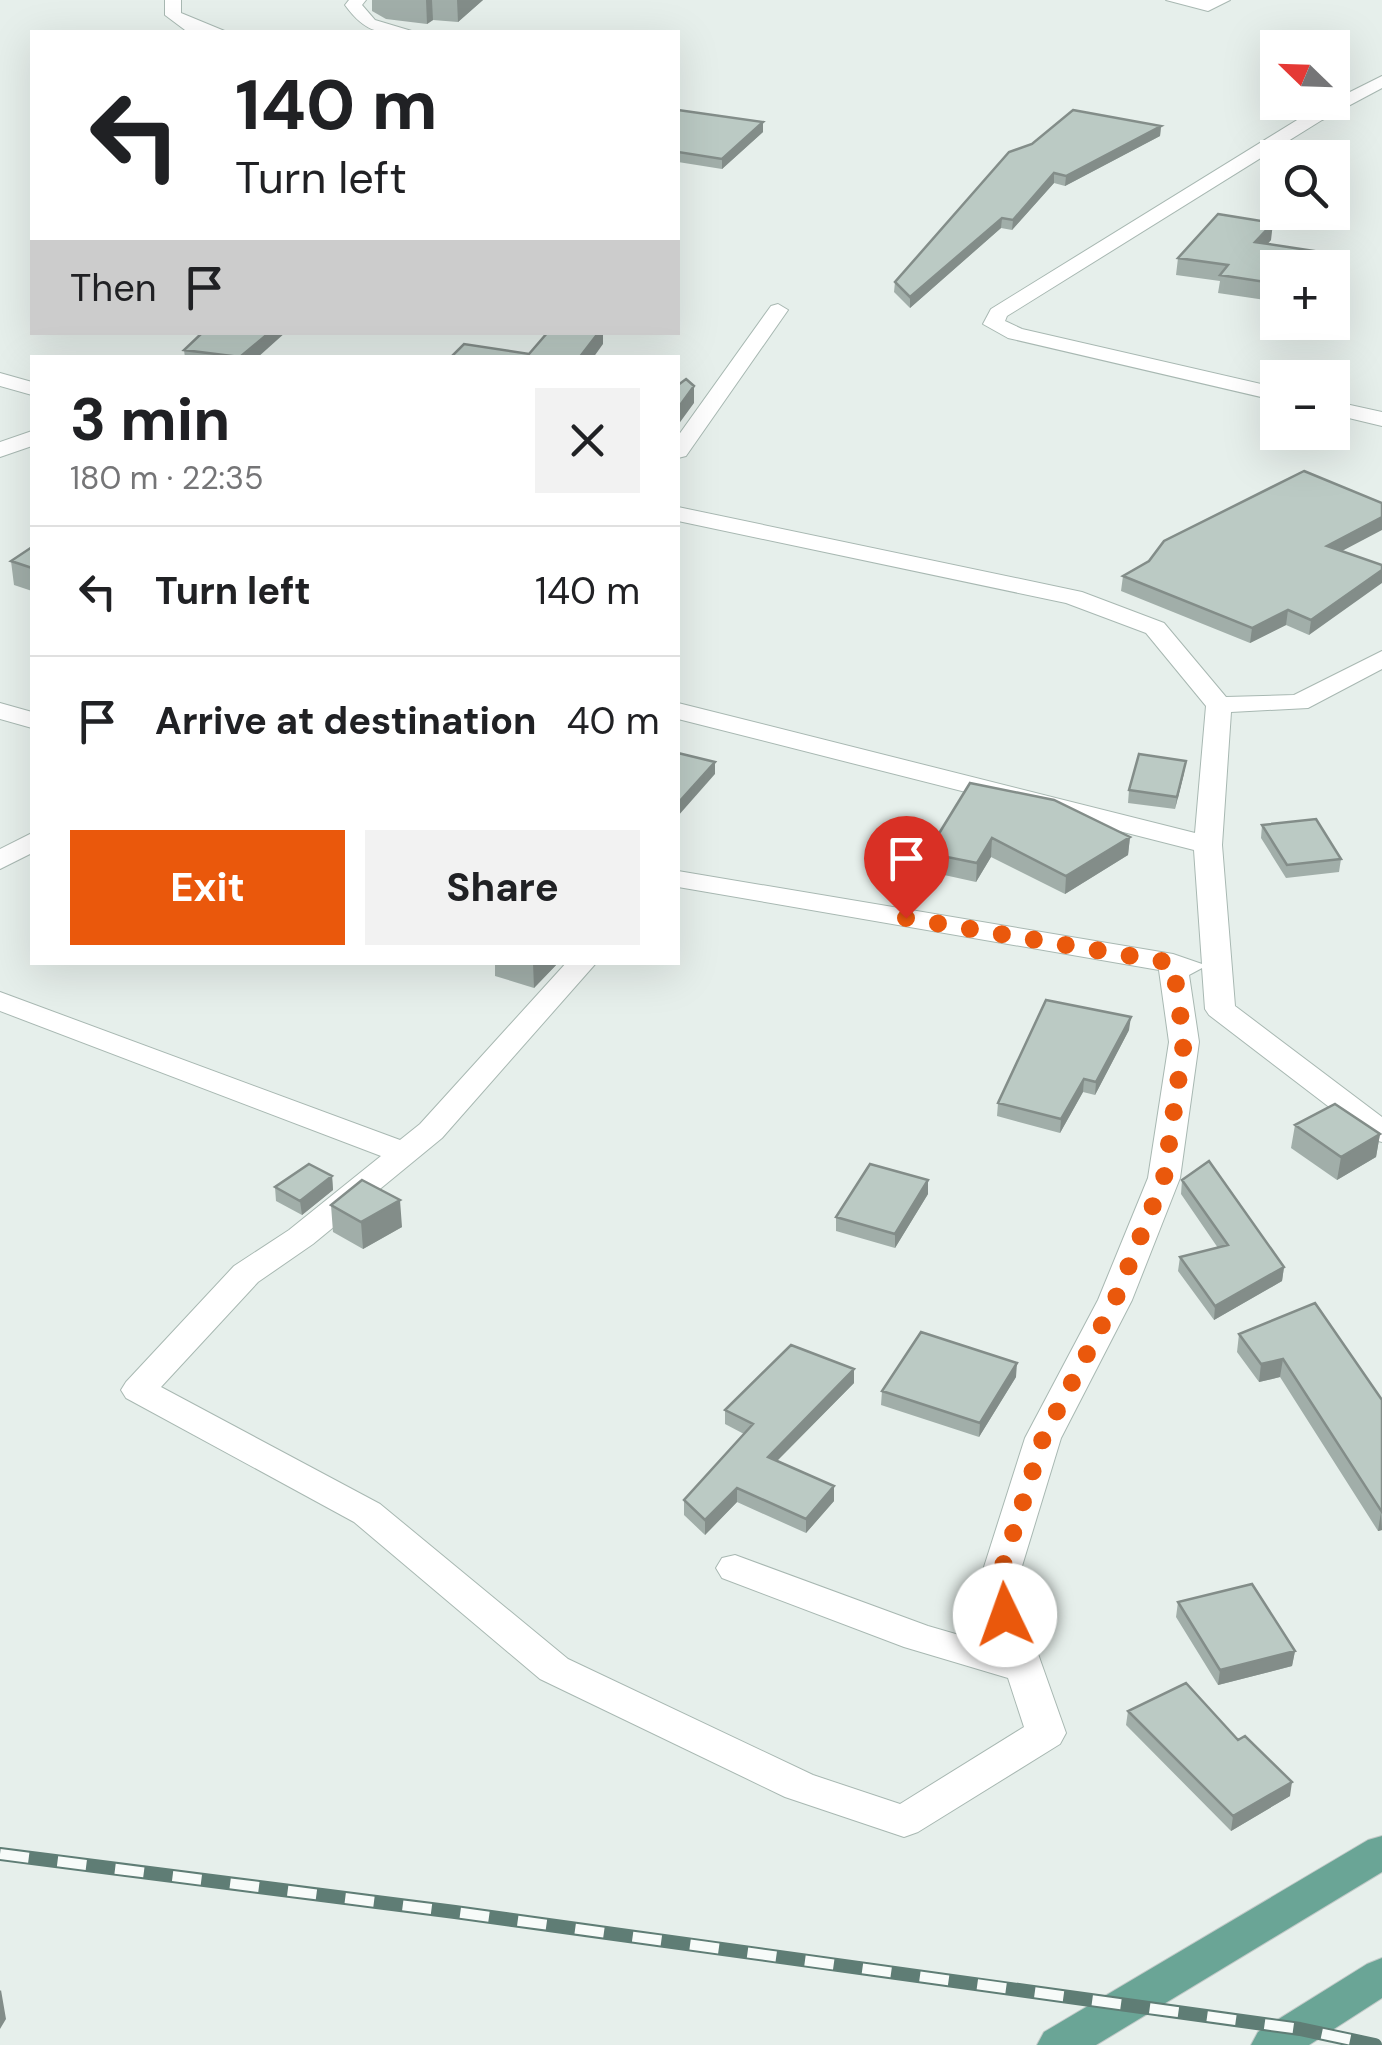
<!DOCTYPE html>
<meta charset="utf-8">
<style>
body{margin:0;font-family:"DM Sans",sans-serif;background:#f2f2f2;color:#202124;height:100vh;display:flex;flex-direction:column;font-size:38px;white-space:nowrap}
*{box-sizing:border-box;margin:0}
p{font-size:32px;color:#757577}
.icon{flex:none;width:55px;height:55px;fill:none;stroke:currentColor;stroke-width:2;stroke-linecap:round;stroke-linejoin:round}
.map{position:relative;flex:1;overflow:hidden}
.side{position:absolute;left:30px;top:355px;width:650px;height:610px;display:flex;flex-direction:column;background:#fff;border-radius:0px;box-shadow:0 10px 40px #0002}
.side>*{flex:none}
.hud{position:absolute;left:30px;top:30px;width:650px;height:305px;border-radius:0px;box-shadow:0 10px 40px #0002;background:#fff;color:#202124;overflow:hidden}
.needle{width:65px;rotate:293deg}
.tools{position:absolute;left:1260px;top:30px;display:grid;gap:20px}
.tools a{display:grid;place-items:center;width:90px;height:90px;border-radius:0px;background:#fff;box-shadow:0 10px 40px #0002;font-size:50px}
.pin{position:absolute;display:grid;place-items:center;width:85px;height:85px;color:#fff;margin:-102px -42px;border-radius:50% 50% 50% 0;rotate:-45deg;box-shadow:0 0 10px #0007}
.pin .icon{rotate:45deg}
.me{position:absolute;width:110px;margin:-55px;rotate:357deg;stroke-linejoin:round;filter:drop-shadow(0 0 8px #0008)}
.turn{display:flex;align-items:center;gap:35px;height:210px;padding:0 40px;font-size:45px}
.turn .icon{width:130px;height:130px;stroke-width:2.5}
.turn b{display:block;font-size:70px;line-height:85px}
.then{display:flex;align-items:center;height:95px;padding:0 40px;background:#0003;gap:20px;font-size:38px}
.round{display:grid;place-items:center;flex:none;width:105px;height:105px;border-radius:0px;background:#f2f2f2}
.head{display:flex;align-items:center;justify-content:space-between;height:170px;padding:0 40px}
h1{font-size:60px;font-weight:700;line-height:75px}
.button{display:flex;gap:20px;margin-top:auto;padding:20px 40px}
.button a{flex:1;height:115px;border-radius:0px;background:#ea580c;color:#fff;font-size:40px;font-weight:700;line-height:115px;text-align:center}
.button a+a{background:#f2f2f2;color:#202124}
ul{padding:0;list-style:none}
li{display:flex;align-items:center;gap:30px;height:130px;padding:0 40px;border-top:2px solid #e0e0e0}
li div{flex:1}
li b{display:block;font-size:38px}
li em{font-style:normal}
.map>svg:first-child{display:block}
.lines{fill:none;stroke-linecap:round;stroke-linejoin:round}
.minor-casing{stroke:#a8b8b2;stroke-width:2}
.major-casing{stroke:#c2cac8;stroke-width:2}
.minor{fill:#fff;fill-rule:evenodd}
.major{fill:#6aa596;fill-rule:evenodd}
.rail-casing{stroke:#5f7d75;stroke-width:14}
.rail{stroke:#f7fbf9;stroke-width:10;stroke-dasharray:29;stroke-linecap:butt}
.wall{fill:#a1aea9}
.shaded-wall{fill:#838d89}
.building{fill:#bbcac4;stroke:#838d89;stroke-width:2.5}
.route{stroke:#ea580c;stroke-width:18;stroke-dasharray:0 32.4}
</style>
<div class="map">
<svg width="1382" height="2045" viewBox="0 0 1382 2045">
<rect width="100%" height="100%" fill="#e6efeb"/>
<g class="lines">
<!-- minor casing -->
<g class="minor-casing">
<path id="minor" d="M 165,0 L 181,0 L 181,13 L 227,32 L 185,30 L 165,15 Z
M 349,0 L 366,0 L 362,5 L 375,20 L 415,32 C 380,34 366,34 345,5 Z
M 1166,0 L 1230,0 L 1208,11 Z
M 1382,76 L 1382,88 L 1322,120 L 1007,316 L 1005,321 L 1022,329 L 1278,388 L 1278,401 L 1008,338 L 983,324 L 991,309 L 1310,112 Z
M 778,304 L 788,310 L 686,456 L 678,458 L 678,436 L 771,306 Z
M 0,373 L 32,382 L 32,395 L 0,386 Z
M 1332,401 L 1382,412 L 1382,426 L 1332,414 Z
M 32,431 L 32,446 L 0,457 L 0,442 Z
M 678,507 L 1082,592 L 1164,623 L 1226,697 L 1294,695 L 1382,651 L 1382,669 L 1308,708 L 1231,712 L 1222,845 L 1235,1006 L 1382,1117 L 1382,1142 L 1371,1139 L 1209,1015 L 1205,1009 L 1202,968 L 1189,975 L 1199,1042 L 1180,1178 L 1132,1300 L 1061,1438 L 1015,1589 L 1066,1733 L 1060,1744 L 918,1832 L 904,1837 L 785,1797 L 540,1679 L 354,1522 L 126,1398 L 121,1390 L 126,1382 L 234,1266 L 289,1230 L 381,1156 L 0,1011 L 0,992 L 400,1140 L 420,1124 L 567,962 L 597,962 L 442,1138 L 313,1244 L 258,1282 L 161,1387 L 380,1504 L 568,1659 L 813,1775 L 900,1804 L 1024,1727 L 1008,1678 L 904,1647 L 722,1578 L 716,1568 L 722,1558 L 735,1555 L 928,1626 L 997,1646 L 977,1589 L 1025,1438 L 1098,1300 L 1148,1178 L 1169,1042 L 1159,970 L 678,887 L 678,871 L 1173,954 L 1202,964 L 1194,850 L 678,719 L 678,703 L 1195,833 L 1206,706 L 1146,633 L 1066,603 L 678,521 Z
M 0,703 L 32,712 L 32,728 L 0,719 Z
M 32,833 L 32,853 L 0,869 L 0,849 Z"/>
</g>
<!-- major casing -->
<g class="major-casing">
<path id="major" d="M 1382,1836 L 1382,1872 L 1096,2045 L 1037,2045 L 1044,2032 L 1368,1840 Z
M 1382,1958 L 1382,1998 L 1309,2045 L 1251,2045 L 1258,2032 L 1367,1964 Z"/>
</g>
<!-- minor -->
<use href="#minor" class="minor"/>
<!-- major -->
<use href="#major" class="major"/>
<!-- rail casing -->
<g class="rail-casing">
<path id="rail" d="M 0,1854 L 455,1912 L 1300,2029 L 1375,2045"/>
</g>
<!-- rail -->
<use href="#rail" class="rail"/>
</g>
<!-- wall -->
<path class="wall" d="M 372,0 L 483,0 L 458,22 L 433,20 L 427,24 L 386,19 L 372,11 Z
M 678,110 L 763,122 L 763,132 L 722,169 L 678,162 Z
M 1161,126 L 1160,136 L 1065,186 L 1054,183 L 1012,230 L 1001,228 L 910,308 L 894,292 L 895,282 L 1009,152 Z
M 1271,240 L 1267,244 L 1314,251 L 1313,268 L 1278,268 L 1278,302 L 1218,293 L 1220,281 L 1176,275 L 1178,258 Z
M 184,350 L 257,358 L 185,358 Z
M 32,547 L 32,591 L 14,585 L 11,561 Z
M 1342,551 L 1309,635 L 1286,625 L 1250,643 L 1121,591 L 1123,576 L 1149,561 Z
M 1184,773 L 1175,809 L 1128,803 L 1129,790 Z
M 970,783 L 1130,837 L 1128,855 L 1065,894 L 991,857 L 976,882 L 926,871 L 927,853 Z
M 1262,825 L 1341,859 L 1339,872 L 1286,878 L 1261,838 Z
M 495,962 L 559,962 L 534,988 L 495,976 Z
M 1129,1030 L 1095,1095 L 1083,1092 L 1060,1133 L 997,1116 L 998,1103 Z
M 1295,1125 L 1380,1134 L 1376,1157 L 1337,1180 L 1291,1148 Z
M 332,1176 L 333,1190 L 302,1215 L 276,1201 L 275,1187 Z
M 1182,1180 L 1284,1267 L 1282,1281 L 1214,1320 L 1178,1271 L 1180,1257 L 1218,1248 L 1181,1194 Z
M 928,1194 L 895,1248 L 836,1231 L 836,1217 Z
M 331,1205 L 402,1227 L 363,1249 L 333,1232 Z
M 1239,1334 L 1382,1400 L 1382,1530 L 1378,1531 L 1280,1377 L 1259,1382 L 1237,1352 Z
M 854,1369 L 854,1383 L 777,1461 L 834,1486 L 834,1501 L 806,1533 L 737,1502 L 705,1535 L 684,1515 L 684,1500 L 744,1434 L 725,1424 L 725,1410 Z
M 1016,1377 L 979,1437 L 881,1405 L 882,1391 Z
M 1178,1602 L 1295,1651 L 1292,1666 L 1218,1685 L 1176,1617 Z
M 1128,1711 L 1238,1740 L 1290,1796 L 1231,1831 L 1126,1725 Z"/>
<!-- shaded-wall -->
<path class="shaded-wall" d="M 426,0 L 432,0 L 433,20 L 427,24 Z
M 457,0 L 483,0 L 458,22 Z
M 763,122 L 763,132 L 722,169 L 722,159 Z
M 1161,126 L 1160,136 L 1065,186 L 1066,176 Z
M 1054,173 L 1054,183 L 1012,230 L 1013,220 Z
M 1002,218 L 1001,228 L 910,308 L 910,297 Z
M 1273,223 L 1271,240 L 1253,260 L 1255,242 Z
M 1314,251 L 1313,268 L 1305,268 Z
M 270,332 L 286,332 L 257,358 L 240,358 Z
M 599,332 L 603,332 L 603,344 L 593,358 L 579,358 Z
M 694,386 L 694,403 L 678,425 L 678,408 Z
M 1382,517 L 1382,530 L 1325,560 L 1327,546 Z
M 1382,570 L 1382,583 L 1309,635 L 1311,620 Z
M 1288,610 L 1286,625 L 1250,643 L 1252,628 Z
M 1186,761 L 1184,773 L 1175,809 L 1177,797 Z
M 715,762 L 715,774 L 678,816 L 678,803 Z
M 1130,837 L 1128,855 L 1065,894 L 1066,876 Z
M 992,838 L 991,857 L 976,882 L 977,863 Z
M 559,962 L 534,988 L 533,963 Z
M 1131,1017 L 1129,1030 L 1095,1095 L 1096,1082 Z
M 1084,1079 L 1083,1092 L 1060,1133 L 1061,1119 Z
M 1380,1134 L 1376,1157 L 1337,1180 L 1341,1157 Z
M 332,1176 L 333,1190 L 302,1215 L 300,1201 Z
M 928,1180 L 928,1194 L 895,1248 L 895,1234 Z
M 400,1200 L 402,1227 L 363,1249 L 361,1222 Z
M 1284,1267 L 1282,1281 L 1214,1320 L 1215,1306 Z
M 1283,1359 L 1280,1377 L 1259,1382 L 1261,1364 Z
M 1017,1363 L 1016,1377 L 979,1437 L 980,1423 Z
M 854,1369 L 854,1383 L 767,1471 L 768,1457 Z
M 834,1486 L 834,1501 L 806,1533 L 806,1519 Z
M 737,1488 L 737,1502 L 705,1535 L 705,1520 Z
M 1381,1512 L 1382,1530 L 1378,1531 Z
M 1295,1651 L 1292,1666 L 1218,1685 L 1220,1670 Z
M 1292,1782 L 1290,1796 L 1231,1831 L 1233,1816 Z
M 1,1990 L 6,2019 L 0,2029 L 0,1991 Z"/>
<!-- building -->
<path class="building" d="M 678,110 L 763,122 L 722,159 L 678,152 Z
M 1073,110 L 1161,126 L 1066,176 L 1054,173 L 1013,220 L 1002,218 L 910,297 L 895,282 L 1009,152 L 1032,144 Z
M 1218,214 L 1273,223 L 1255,242 L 1314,251 L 1305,268 L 1278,268 L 1278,284 L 1220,275 L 1228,265 L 1178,258 Z
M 203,332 L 270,332 L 240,357 L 184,350 Z
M 548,332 L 599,332 L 579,358 L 450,358 L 464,344 L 529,354 Z
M 686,379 L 694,386 L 678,408 L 678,385 Z
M 1304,471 L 1382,503 L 1382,517 L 1327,546 L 1382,565 L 1382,570 L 1311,620 L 1288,610 L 1252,628 L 1123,576 L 1149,561 L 1164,541 Z
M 32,547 L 32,568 L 11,561 Z
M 678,753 L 715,762 L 678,803 Z
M 1139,754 L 1186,761 L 1177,797 L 1129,790 Z
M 970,783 L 1054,800 L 1130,837 L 1066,876 L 992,838 L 977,863 L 927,853 Z
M 1316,819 L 1341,859 L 1287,865 L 1262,825 Z
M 1046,1000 L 1131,1017 L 1096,1082 L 1084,1079 L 1061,1119 L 998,1103 Z
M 1335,1104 L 1380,1134 L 1341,1157 L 1295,1125 Z
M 1209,1161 L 1284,1267 L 1215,1306 L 1180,1257 L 1228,1245 L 1182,1180 Z
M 309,1164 L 332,1176 L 300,1201 L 275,1187 Z
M 870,1164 L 928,1180 L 895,1234 L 836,1217 Z
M 362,1180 L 400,1200 L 361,1222 L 331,1205 Z
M 1315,1303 L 1382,1400 L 1382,1512 L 1283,1359 L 1261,1364 L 1239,1334 Z
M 921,1332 L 1017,1363 L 980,1423 L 882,1391 Z
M 791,1345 L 854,1369 L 768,1457 L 834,1486 L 806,1519 L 737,1488 L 705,1520 L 684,1500 L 753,1424 L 725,1410 Z
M 1252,1584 L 1295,1651 L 1220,1670 L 1178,1602 Z
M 1186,1683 L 1238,1740 L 1245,1736 L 1292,1782 L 1233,1816 L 1128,1711 Z"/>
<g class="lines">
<!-- route -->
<path class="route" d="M 906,918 L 1173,963 L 1184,1042 L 1164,1178 L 1115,1300 L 1043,1438 L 996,1588 L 1005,1615"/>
</g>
</svg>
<div class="tools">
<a><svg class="needle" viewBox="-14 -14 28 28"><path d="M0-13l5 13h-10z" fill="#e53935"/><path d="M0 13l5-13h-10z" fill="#757577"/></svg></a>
<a><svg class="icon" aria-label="search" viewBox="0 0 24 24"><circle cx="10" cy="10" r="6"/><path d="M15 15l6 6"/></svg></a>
<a>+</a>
<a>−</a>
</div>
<div class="pin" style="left:906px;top:918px;background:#d93025"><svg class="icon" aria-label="arrive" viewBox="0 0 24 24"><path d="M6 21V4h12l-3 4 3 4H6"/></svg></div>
<svg class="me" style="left:1005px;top:1615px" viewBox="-20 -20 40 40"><circle r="19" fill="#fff"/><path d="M0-13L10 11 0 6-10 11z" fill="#ea580c"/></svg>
<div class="hud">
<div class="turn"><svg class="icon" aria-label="left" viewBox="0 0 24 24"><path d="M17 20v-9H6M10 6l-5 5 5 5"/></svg><div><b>140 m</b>Turn left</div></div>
<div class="then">Then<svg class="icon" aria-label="arrive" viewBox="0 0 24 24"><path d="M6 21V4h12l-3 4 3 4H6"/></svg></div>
</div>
<section class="side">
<div class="head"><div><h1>3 min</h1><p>180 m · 22:35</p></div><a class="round"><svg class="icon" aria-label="close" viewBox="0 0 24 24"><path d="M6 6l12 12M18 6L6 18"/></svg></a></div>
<ul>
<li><svg class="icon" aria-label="left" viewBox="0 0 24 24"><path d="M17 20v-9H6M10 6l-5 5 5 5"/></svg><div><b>Turn left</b></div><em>140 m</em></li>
<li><svg class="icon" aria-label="arrive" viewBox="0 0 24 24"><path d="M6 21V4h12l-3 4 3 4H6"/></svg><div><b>Arrive at destination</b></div><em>40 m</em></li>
</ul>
<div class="button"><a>Exit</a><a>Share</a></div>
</section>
</div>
